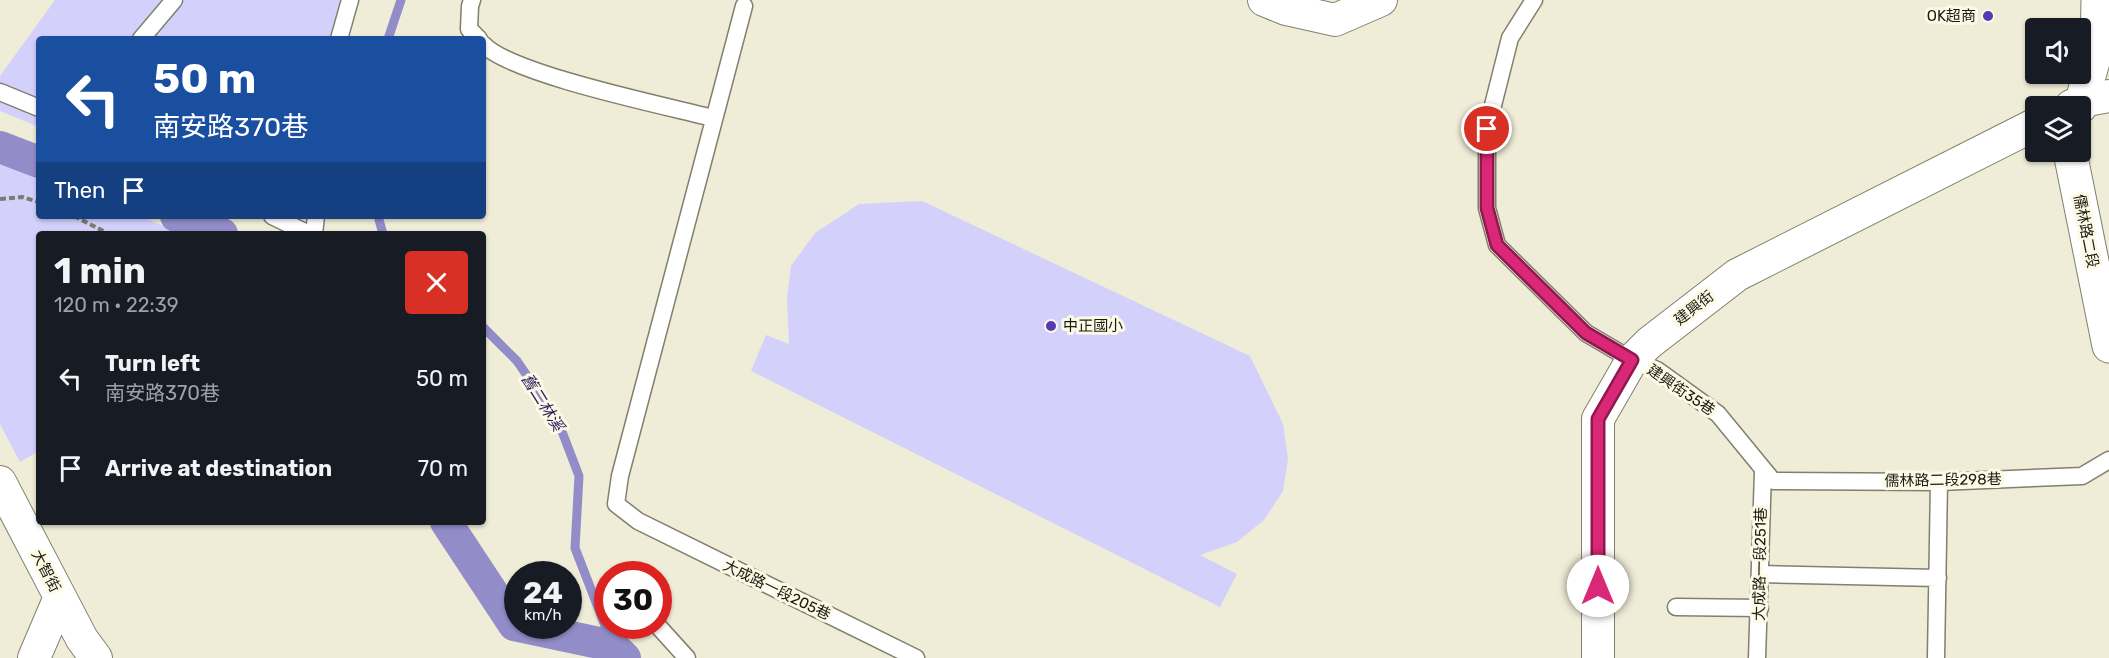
<!DOCTYPE html>
<meta charset="utf-8">
<style>
body{margin:0;font-family:Rubik,"Noto Sans TC",sans-serif;background:#20242c;color:#f1f3f6;height:100vh;display:flex;flex-direction:column;font-size:22px;white-space:nowrap}
*{box-sizing:border-box;margin:0}
p{font-size:20px;color:#9ea1a6}
.icon{flex:none;width:33px;height:33px;fill:none;stroke:currentColor;stroke-width:2;stroke-linecap:round;stroke-linejoin:round}
.map{position:relative;flex:1;overflow:hidden}
.details{position:absolute;left:36px;top:231px;width:450px;height:294px;display:flex;flex-direction:column;background:#171b24;border-radius:6px;box-shadow:0 2px 4px #0004}
.details>*{flex:none}
.guide{position:absolute;left:36px;top:36px;width:450px;height:183px;border-radius:6px;box-shadow:0 2px 4px #0004;background:#1a4fa0;color:#fff;overflow:hidden}
.tools{position:absolute;left:2025px;top:18px;display:grid;gap:12px}
.tools a{display:grid;place-items:center;width:66px;height:66px;border-radius:6px;background:#171b24;box-shadow:0 2px 4px #0004;font-size:30px}
.speed{position:absolute;left:504px;top:561px;display:flex;gap:12px;font-size:30px;font-weight:700;text-align:center}
.speed>*{display:grid;place-content:center;width:78px;height:78px;border-radius:50%;background:#171b24;box-shadow:0 2px 4px #0004;line-height:1}
.speed small{font-size:15px;font-weight:400}
.speed .limit{border:9px solid #d22;background:#fff;color:#111}
.pin{position:absolute;display:grid;place-items:center;width:51px;height:51px;color:#fff;margin:-26px;border:3px solid #fff;border-radius:50%;box-shadow:0 2px 6px #0007}
.me{position:absolute;width:66px;margin:-33px;rotate:0deg;stroke-linejoin:round;filter:drop-shadow(0 0 4px #0008)}
.turn{display:flex;align-items:center;gap:21px;height:126px;padding:0 18px;font-size:27px}
.turn .icon{width:78px;height:78px;stroke-width:2.5}
.turn b{display:block;font-size:42px;line-height:51px}
.then{display:flex;align-items:center;height:57px;padding:0 18px;background:#0003;gap:12px;font-size:22px}
.round{display:grid;place-items:center;flex:none;width:63px;height:63px;border-radius:6px;background:#20242c}
.headline{display:flex;align-items:center;justify-content:space-between;height:102px;padding:0 18px}
h1{font-size:36px;font-weight:700;line-height:45px}
ul{padding:0;list-style:none}
li{display:flex;align-items:center;gap:18px;height:90px;padding:0 18px}
li div{flex:1}
li b{display:block;font-size:22px}
li em{font-style:normal}
.map>svg:first-child{display:block}
.green{fill:#d3d1fc}
.lines{fill:none;stroke-linecap:round;stroke-linejoin:round}
.stream{stroke:#928dc8;stroke-width:9}
.canal{stroke:#928dc8;stroke-width:32}
.service-casing{stroke:#827f6d;stroke-width:19}
.minor-casing{stroke:#827f6d;stroke-width:34}
.tertiary-casing{stroke:#827f6d;stroke-width:35}
.path{stroke:#7d7b6d;stroke-width:4;stroke-dasharray:6 3;stroke-linecap:butt}
.service{stroke:#fff;stroke-width:16}
.minor{stroke:#fff;stroke-width:32}
.tertiary{stroke:#fff;stroke-width:33}
.route-casing{stroke:#8e194d;stroke-width:15}
.route{stroke:#db2777;stroke-width:10}
.poi-dot{fill:#553ab2;stroke:#fcf9e4;stroke-width:2}
.labels{text-anchor:middle;stroke-width:6;stroke-linejoin:round;paint-order:stroke}
.poi-label{font-size:15px;fill:#1a1912;stroke:#fcf9e4;text-anchor:end}
.street-label{font-size:15px;fill:#1a1912;stroke:#fcf9e4}
.water-label{font-size:16px;font-style:italic;fill:#2b1b61;stroke:#fcf9e4}
</style>
<div class="map">
<svg width="2109" height="658" viewBox="0 0 2109 658">
<rect width="100%" height="100%" fill="#efecd7"/>
<!-- green -->
<path class="green" d="M 55,0 L 357,0 L 348,39 L 39,39 L 39,127 L 0,111 L 0,76 Z
M 0,161 L 39,176 L 39,216 L 139,216 L 184,234 L 39,234 L 39,451 L 20,462 L 0,424 Z
M 922,201 L 1250,356 L 1283,424 L 1288,459 L 1283,491 L 1264,520 L 1237,542 L 1200,555 L 1237,574 L 1220,607 L 751,371 L 766,335 L 789,344 L 787,298 L 791,266 L 815,233 L 859,204 Z"/>
<g class="lines">
<!-- stream -->
<path class="stream" d="M 388,39 L 401,0
M 378,216 L 383,234
M 483,327 L 517,361 L 558,421 L 579,476 L 575,548 L 613,646"/>
<!-- canal -->
<path class="canal" d="M 0,147 L 39,162
M 176,216 L 222,234
M 446,522 L 514,625 L 613,646 L 625,658"/>
<!-- service casing -->
<g class="service-casing">
<path id="service" d="M 472,0 L 470,6 L 469,29 L 479,39
M 1534,0 L 1510,38 L 1487,129 L 1487,208 L 1497,245 L 1586,333 L 1632,360 L 1657,370 L 1718,414 L 1773,481 L 1939,482 L 2082,476 L 2109,460
M 744,6 L 620,476 L 616,504 L 638,521 L 916,658
M 141,39 L 174,0
M 339,39 L 350,0
M 483,44 C 510,74 666,106 713,118
M 0,92 L 39,108
M 272,216 L 309,234
M 314,234 L 316,216
M 1760,574 L 1938,578
M 1676,607 L 1760,608
M 658,626 L 687,658
M 1757,658 L 1763,471
M 1936,658 L 1939,482"/>
</g>
<!-- minor casing -->
<g class="minor-casing">
<path id="minor" d="M 1264,0 L 1286,9 L 1335,20 L 1381,0
M 2071,106 L 2082,101 L 2109,96
M 0,482 L 82,639 L 96,658
M 34,658 L 60,597
M 1598,658 L 1598,419 L 1632,360 L 1649,343 L 1737,275 L 2036,124"/>
</g>
<!-- tertiary casing -->
<g class="tertiary-casing">
<path id="tertiary" d="M 2080,107 L 2097,48 L 2098,0
M 2070,152 L 2109,346"/>
</g>
<!-- path -->
<path class="path" d="M 0,199 L 22,197 L 39,202
M 74,216 L 109,234"/>
<!-- service -->
<use href="#service" class="service"/>
<!-- minor -->
<use href="#minor" class="minor"/>
<!-- tertiary -->
<use href="#tertiary" class="tertiary"/>
</g>
<g class="lines">
<!-- route casing -->
<g class="route-casing">
<path id="route" d="M 1487,129 L 1487,208 L 1497,245 L 1586,333 L 1632,360 L 1598,419 L 1598,586"/>
</g>
<!-- route -->
<use href="#route" class="route"/>
</g>
<!-- markers -->
<g class="poi-dot">
<circle cx="1988" cy="16" r="6"/>
<circle cx="1051" cy="326" r="6"/>
</g>
<g class="labels">
<!-- poi labels -->
<g class="poi-label">
<text x="1976" y="21">OK超商</text>
<text x="1063" y="331" text-anchor="start">中正國小</text>
</g>
<!-- street labels -->
<g class="street-label">
<text transform="translate(2086 231) rotate(79)" y="5">儒林路二段</text>
<text transform="translate(1694 308) rotate(-38)" y="5">建興街</text>
<text transform="translate(1681 390) rotate(34)" y="5">建興街35巷</text>
<text transform="translate(1943 480) rotate(-1)" y="5">儒林路二段298巷</text>
<text transform="translate(1760 564) rotate(-89)" y="5">大成路一段251巷</text>
<text transform="translate(46 571) rotate(63)" y="5">大智街</text>
<text transform="translate(777 590) rotate(26)" y="5">大成路一段205巷</text>
</g>
<!-- water labels -->
<g class="water-label">
<text transform="translate(543 402) rotate(58)" y="6">舊二林溪</text>
</g>
</g>
</svg>
<div class="tools">
<a><svg class="icon" aria-label="sound" viewBox="0 0 24 24"><path d="M4 9h4l5-4v14l-5-4H4zM17 9q2 3 0 6"/></svg></a>
<a><svg class="icon" aria-label="layers" viewBox="0 0 24 24"><path d="M12 4l9 5-9 5-9-5zM3 14l9 5 9-5"/></svg></a>
</div>
<div class="speed"><div>24<small>km/h</small></div><div class="limit">30</div></div>
<div class="pin" style="left:1487px;top:129px;background:#d93025"><svg class="icon" aria-label="arrive" viewBox="0 0 24 24"><path d="M6 21V4h12l-3 4 3 4H6"/></svg></div>
<svg class="me" style="left:1598px;top:586px" viewBox="-20 -20 40 40"><circle r="19" fill="#fff"/><path d="M0-13L10 11 0 6-10 11z" fill="#db2777"/></svg>
<div class="guide">
<div class="turn"><svg class="icon" aria-label="left" viewBox="0 0 24 24"><path d="M17 20v-9H6M10 6l-5 5 5 5"/></svg><div><b>50 m</b>南安路370巷</div></div>
<div class="then">Then<svg class="icon" aria-label="arrive" viewBox="0 0 24 24"><path d="M6 21V4h12l-3 4 3 4H6"/></svg></div>
</div>
<section class="details">
<div class="headline"><div><h1>1 min</h1><p>120 m · 22:39</p></div><a class="round" style="background:#d93025;color:#fff"><svg class="icon" aria-label="close" viewBox="0 0 24 24"><path d="M6 6l12 12M18 6L6 18"/></svg></a></div>
<ul>
<li><svg class="icon" aria-label="left" viewBox="0 0 24 24"><path d="M17 20v-9H6M10 6l-5 5 5 5"/></svg><div><b>Turn left</b><p>南安路370巷</p></div><em>50 m</em></li>
<li><svg class="icon" aria-label="arrive" viewBox="0 0 24 24"><path d="M6 21V4h12l-3 4 3 4H6"/></svg><div><b>Arrive at destination</b></div><em>70 m</em></li>
</ul>
</section>
</div>
